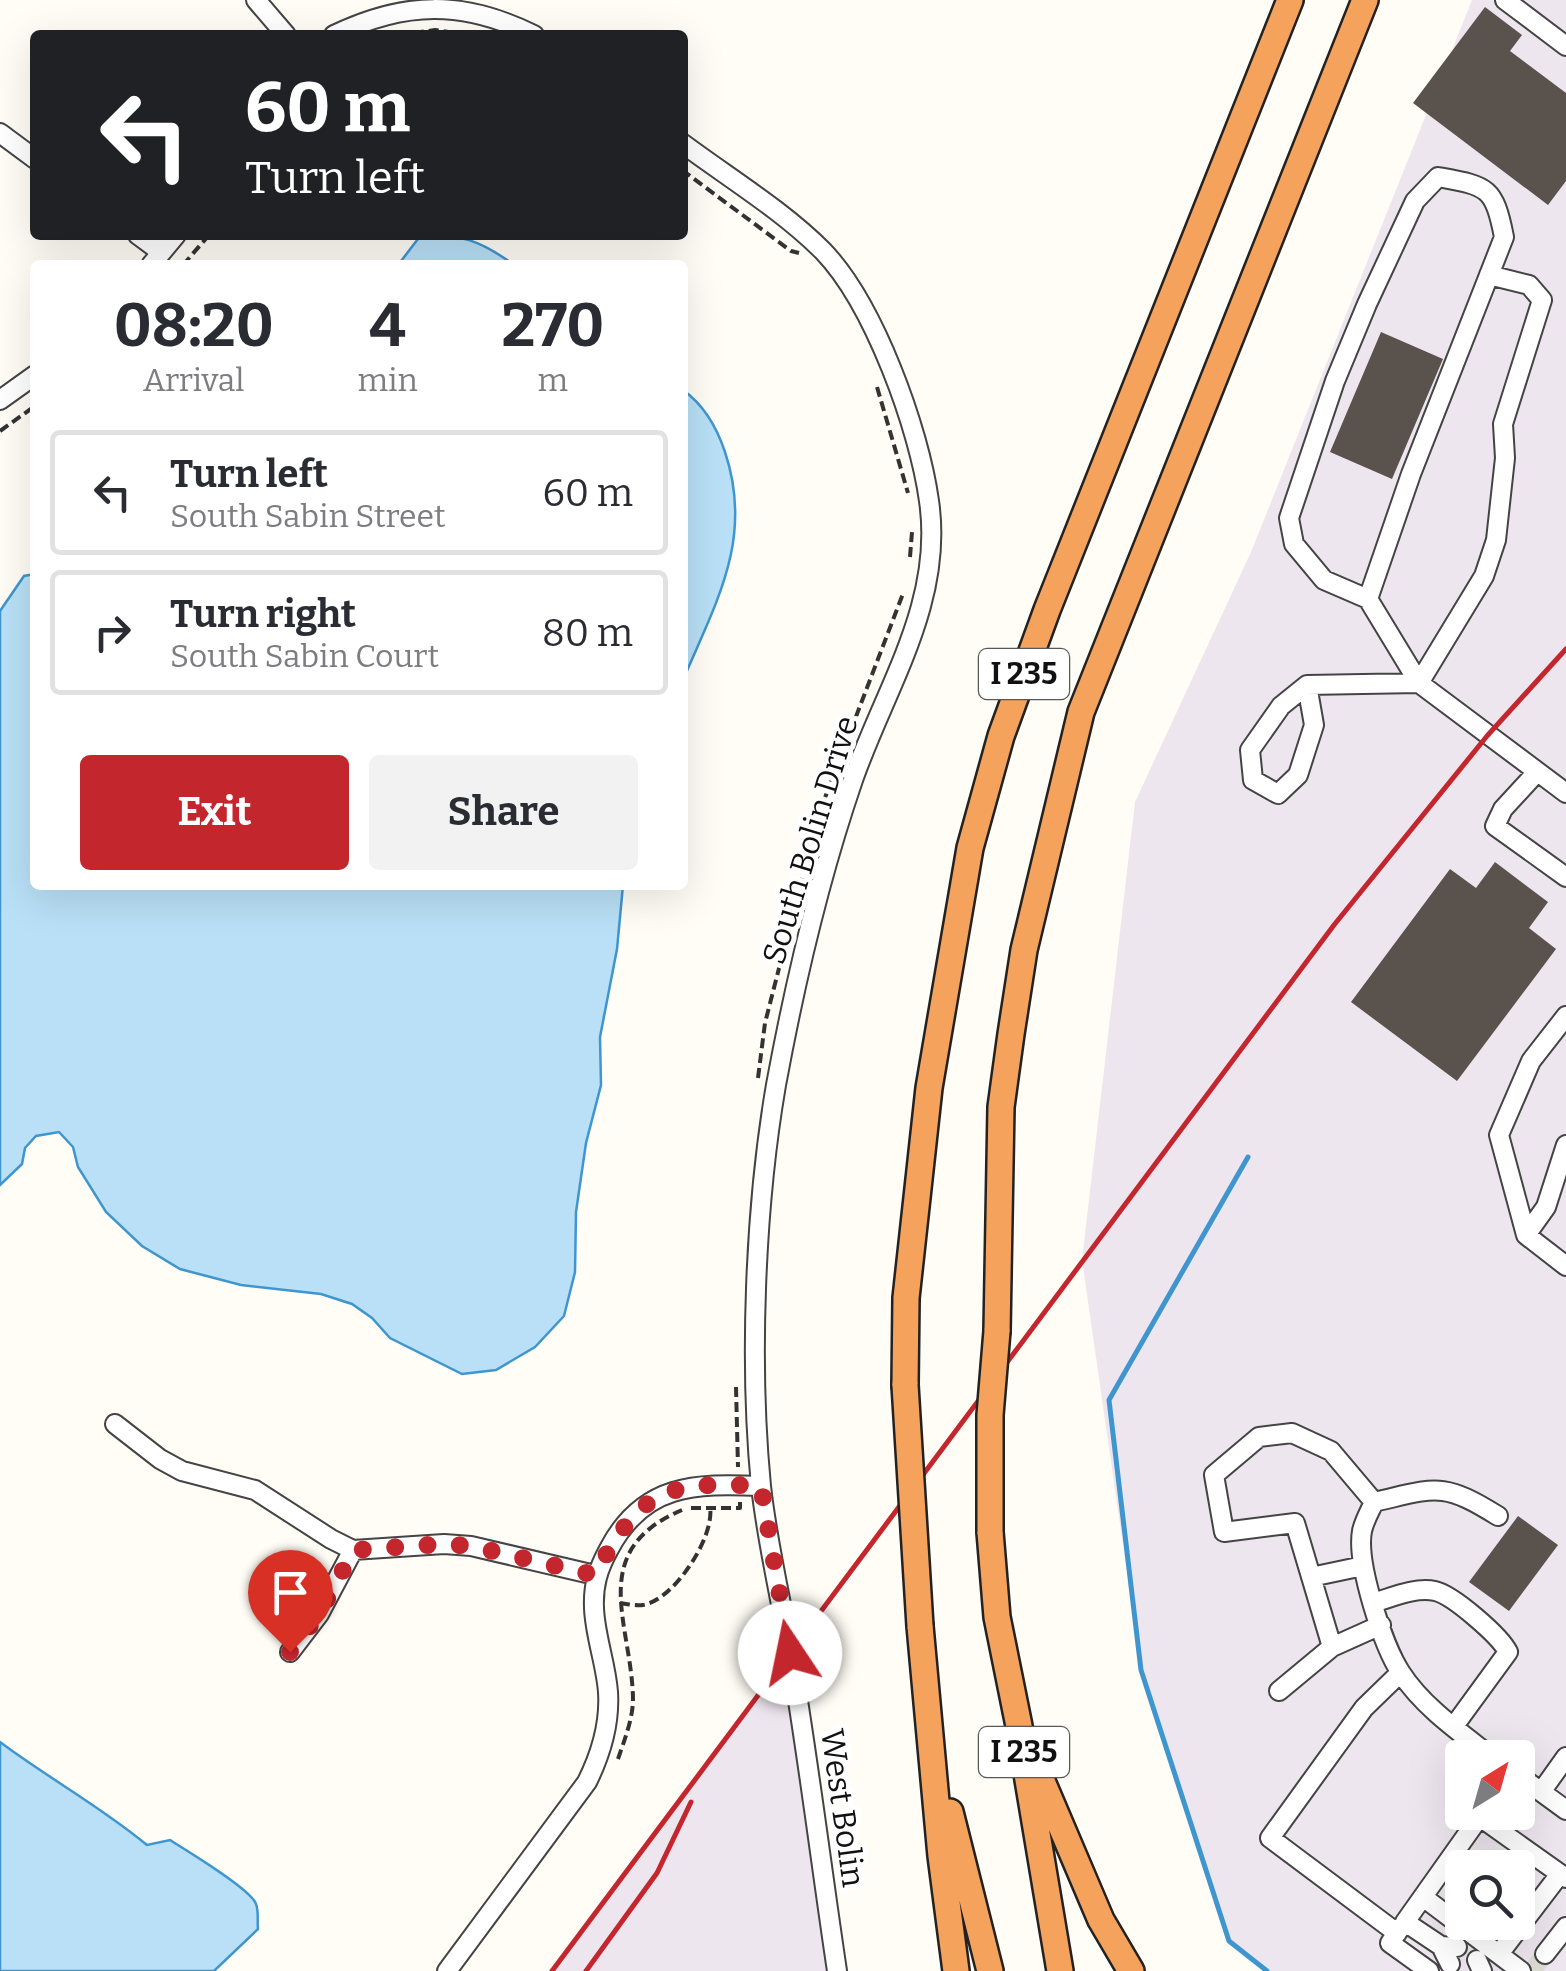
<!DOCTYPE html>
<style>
body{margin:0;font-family:Bitter,serif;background:#f2f2f3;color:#2b2b33;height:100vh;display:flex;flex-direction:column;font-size:38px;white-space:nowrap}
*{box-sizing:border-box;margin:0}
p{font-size:32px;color:#7c7c81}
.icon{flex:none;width:55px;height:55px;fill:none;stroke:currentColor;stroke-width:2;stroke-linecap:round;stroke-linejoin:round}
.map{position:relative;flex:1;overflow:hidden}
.details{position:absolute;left:30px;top:260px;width:658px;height:630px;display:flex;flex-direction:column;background:#fff;border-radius:10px;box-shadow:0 10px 40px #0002}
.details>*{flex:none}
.hud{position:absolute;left:30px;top:30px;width:658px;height:210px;border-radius:10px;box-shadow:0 10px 40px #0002;background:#202124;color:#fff;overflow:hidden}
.needle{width:65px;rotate:37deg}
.buttons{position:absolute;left:1445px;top:1740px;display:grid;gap:20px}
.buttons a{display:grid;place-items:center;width:90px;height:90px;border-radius:10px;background:#fff;box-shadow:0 10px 40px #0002;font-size:50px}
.pin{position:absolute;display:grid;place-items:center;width:85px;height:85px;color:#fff;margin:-102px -42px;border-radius:50% 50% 50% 0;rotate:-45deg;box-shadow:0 0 10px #0007}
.pin .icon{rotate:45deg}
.me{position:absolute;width:110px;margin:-55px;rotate:349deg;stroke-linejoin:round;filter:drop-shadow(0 0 8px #0008)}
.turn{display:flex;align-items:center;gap:35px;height:210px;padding:0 50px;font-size:45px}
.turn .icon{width:130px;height:130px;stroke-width:2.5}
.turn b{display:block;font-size:70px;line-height:85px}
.eta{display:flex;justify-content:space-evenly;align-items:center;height:170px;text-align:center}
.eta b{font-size:60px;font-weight:700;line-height:70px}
.button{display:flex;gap:20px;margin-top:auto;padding:20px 50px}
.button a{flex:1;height:115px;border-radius:10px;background:#c4262e;color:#fff;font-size:40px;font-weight:700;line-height:115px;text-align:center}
.button a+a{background:#f2f2f3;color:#2b2b33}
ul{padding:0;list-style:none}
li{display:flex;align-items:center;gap:30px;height:125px;margin:0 20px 15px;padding:0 30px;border:5px solid #e1e1e2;border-radius:10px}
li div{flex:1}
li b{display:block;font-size:38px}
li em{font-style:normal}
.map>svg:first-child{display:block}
.industrial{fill:#eee6ef;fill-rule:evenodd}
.water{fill:#b9e0f7;stroke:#3f96cf;stroke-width:2.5}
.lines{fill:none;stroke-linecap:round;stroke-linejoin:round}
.stream{stroke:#3f96cf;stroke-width:5}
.building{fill:#5a524d}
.minor-tunnel{stroke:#dbdad3;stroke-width:18;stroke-dasharray:18 9;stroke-linecap:butt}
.minor-casing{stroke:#444;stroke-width:22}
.highway-casing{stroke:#222;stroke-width:30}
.path{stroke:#333;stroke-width:4;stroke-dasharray:10 5;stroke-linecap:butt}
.minor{stroke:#fff;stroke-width:18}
.highway{stroke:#f5a25d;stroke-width:25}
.rail{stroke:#c4262e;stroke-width:5}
.highway-bridge-casing{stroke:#222;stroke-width:30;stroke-linecap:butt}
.highway-bridge{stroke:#f5a25d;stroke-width:25}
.route{stroke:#c4262e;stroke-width:18;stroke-dasharray:0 32.4}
.labels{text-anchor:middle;stroke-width:10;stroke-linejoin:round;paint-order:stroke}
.shield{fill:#fff;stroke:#585858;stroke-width:2.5}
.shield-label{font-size:30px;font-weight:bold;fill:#111}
.street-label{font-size:32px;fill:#111;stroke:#fff}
</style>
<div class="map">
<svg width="1566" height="1971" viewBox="0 0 1566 1971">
<rect width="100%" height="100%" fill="#fffdf5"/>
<!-- industrial -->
<path class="industrial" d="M 1472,0 L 1566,0 L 1566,1971 L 1269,1971 L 1229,1941 L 1141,1670 L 1082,1260 L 1135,802 L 1251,552 ZM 1462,1758 L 1518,1758 L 1518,1812 L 1462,1812 ZM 1462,1868 L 1518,1868 L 1518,1922 L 1462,1922 Z
M 799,1641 L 829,1971 L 552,1971 Z"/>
<!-- water -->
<path class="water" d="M 421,235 C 463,235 480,240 514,265 L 398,265 Z
M 683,390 C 704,405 717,428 725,452 C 754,539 716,602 683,680 Z
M 35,574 L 35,885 L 623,885 L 617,949 L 600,1037 L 601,1085 L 586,1143 L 576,1212 L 575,1272 L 564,1316 L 535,1347 L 496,1370 L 462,1374 L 390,1338 L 372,1318 L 352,1304 L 321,1294 L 241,1285 L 180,1269 L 142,1246 L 106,1212 L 78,1167 L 73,1147 L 59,1132 L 36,1136 L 25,1148 L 22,1164 L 0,1185 L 0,611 L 24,576 Z
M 0,1742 C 48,1778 100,1806 147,1845 L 170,1840 C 187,1851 251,1889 256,1904 C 259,1911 257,1922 258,1929 L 214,1971 L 0,1971 Z"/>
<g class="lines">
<!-- stream -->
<path class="stream" d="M 1248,1157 L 1109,1400 L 1141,1670 L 1229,1941 L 1267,1971"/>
</g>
<!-- building -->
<path class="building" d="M 1485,7 L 1522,35 L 1510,51 L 1566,93 L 1566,181 L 1548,205 L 1413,103 Z
M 1381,332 L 1443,359 L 1392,479 L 1330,452 Z
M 1495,862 L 1548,902 L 1529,928 L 1556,949 L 1457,1081 L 1351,1002 L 1450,869 L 1476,888 Z
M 1518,1516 L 1558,1545 L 1509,1611 L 1469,1582 Z"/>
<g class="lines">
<!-- minor-tunnel -->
<path class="minor-tunnel" d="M 1532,1971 L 1545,1954"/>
<!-- minor casing -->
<g class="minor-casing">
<path id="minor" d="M 256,0 L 286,35
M 1505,0 L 1566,46
M 334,35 C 405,1 463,0 534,35
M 0,133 L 35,159
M 682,143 C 729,178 782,210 823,251 C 874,304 919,428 929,501 C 944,603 885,688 853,780 C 819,879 795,982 776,1085 C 755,1207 749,1362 761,1486 C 767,1541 780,1596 790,1651 C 808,1757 821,1864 837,1971
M 138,235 L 161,252
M 151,265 L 176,235
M 0,400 L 35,375
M 1368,599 L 1324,580 L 1294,544 L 1289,518 L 1335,381 L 1367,304 L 1415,201 L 1438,177 C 1487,186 1494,186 1504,237 L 1411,474 L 1368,599 L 1419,683 L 1566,793
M 1419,683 L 1484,576 L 1496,540 L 1505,458 L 1503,424 L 1542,300 L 1529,285 L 1489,275
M 1307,685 L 1314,725 L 1298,775 L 1278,794 L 1253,780 L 1250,750 L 1281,706 L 1307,685 L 1419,683
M 1537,772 L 1503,809 L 1495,826 L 1566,877
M 1566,1016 L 1531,1061 L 1499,1135 L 1526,1235 L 1566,1266
M 1526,1235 L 1546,1207 L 1566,1145
M 115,1424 L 160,1459 L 182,1471 L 255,1490 L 331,1539 L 353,1550 L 444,1544 L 471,1546 L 595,1575
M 1374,1502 L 1331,1451 L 1292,1433 L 1259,1437 L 1214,1475 L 1224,1532 L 1295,1523 L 1332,1647 L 1381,1625
M 1374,1502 C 1370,1511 1364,1521 1362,1531 C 1356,1563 1383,1646 1401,1673 C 1423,1707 1461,1733 1493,1758
M 1374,1502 C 1436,1488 1442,1481 1498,1516
M 1311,1577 L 1363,1566
M 1373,1603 C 1393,1597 1415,1587 1435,1591 C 1453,1595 1500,1636 1508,1652 L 1454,1726
M 290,1652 L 319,1614 L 353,1550
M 1279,1691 L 1332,1647
M 1518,1775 L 1566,1810
M 1541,1792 L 1566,1757
M 1480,1817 L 1566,1878
M 1423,1897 L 1521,1971
M 1401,1927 L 1390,1943 L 1429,1971
M 1397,1933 L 1270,1838 L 1364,1708 L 1400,1673
M 1441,1946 L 1405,1922 L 1483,1812
M 1499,1954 L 1560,1874
M 1545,1954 L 1566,1927
M 1477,1960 L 1482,1971
M 1450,1964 L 1441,1946 L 1457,1947
M 447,1971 L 587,1782 C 601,1754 610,1723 608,1692 C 606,1664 595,1636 594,1608 C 593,1585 598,1569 609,1549 C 643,1484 695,1483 761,1486"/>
</g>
<!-- highway casing -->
<g class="highway-casing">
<path id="highway" d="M 997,1331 L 1001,1107 L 1011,1034 L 1024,950 L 1081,712 L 1365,0
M 905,1385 L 906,1298 L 929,1088 L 970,848 L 1001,736 L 1047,610 L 1290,0
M 990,1532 L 997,1617 L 1019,1726 L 1060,1971
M 920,1626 L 941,1856 L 956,1971
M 1038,1772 L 1101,1920 L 1131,1971
M 950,1812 L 990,1971"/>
</g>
<!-- path -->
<path class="path" d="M 399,35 L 435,30 L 468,35
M 682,170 L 791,251 L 799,253
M 183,265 L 209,235
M 877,387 L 908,493
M 0,431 L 35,406
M 910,557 L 912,532
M 758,1078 L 765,1023 L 818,816 L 904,591
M 736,1387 L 738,1467
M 691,1508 L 740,1508 L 740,1502
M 620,1603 C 627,1604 636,1606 643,1605 C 674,1600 715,1537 710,1507
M 618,1759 C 624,1741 633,1719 633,1699 C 632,1624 585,1551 682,1510"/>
<!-- minor -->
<use href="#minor" class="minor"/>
<!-- highway -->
<use href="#highway" class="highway"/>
<!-- rail -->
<path class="rail" d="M 552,1971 L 1334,925 L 1487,736 L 1566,649
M 586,1971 L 657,1873 L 691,1802"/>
<!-- highway-bridge casing -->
<g class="highway-bridge-casing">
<path id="highway-bridge" d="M 905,1385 L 920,1626
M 990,1532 L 990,1415 L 997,1331"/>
</g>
<!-- highway-bridge -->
<use href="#highway-bridge" class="highway-bridge"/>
</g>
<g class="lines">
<!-- route -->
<path class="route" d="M 290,1652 L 319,1614 L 354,1550 L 444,1544 L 471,1546 L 595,1575 C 641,1489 665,1481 761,1486 L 790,1653"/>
</g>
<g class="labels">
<!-- shield labels -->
<g class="shield">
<rect x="979" y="649" width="90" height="50" rx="8"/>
<rect x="979" y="1727" width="90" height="50" rx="8"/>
</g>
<g class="shield-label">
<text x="1024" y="684">I 235</text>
<text x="1024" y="1762">I 235</text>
</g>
<!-- street labels -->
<g class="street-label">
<text transform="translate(810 840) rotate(-73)" y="11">South Bolin Drive</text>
<text transform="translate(843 1808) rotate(82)" y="11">West Bolin</text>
</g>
</g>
</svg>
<div class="buttons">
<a><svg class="needle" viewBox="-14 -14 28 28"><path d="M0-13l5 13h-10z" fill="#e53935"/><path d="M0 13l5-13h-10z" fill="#7c7c81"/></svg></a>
<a><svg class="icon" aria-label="search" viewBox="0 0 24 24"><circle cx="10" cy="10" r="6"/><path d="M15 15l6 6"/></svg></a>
</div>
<div class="pin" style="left:290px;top:1652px;background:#d93025"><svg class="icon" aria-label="arrive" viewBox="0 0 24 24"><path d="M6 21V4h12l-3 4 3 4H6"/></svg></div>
<svg class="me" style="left:790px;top:1653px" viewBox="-20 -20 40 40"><circle r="19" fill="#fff"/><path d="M0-13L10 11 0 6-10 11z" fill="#c4262e"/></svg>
<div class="hud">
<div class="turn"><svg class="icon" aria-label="left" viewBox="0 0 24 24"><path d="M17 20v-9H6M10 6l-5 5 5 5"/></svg><div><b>60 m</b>Turn left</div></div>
</div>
<section class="details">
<div class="eta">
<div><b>08:20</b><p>Arrival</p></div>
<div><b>4</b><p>min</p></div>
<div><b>270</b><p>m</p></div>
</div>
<ul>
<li><svg class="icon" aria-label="left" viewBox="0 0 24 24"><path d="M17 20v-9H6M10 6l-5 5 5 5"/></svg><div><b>Turn left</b><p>South Sabin Street</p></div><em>60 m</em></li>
<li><svg class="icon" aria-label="right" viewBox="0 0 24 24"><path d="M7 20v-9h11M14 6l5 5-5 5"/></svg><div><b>Turn right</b><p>South Sabin Court</p></div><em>80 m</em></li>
</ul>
<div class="button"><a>Exit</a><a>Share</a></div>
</section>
</div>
